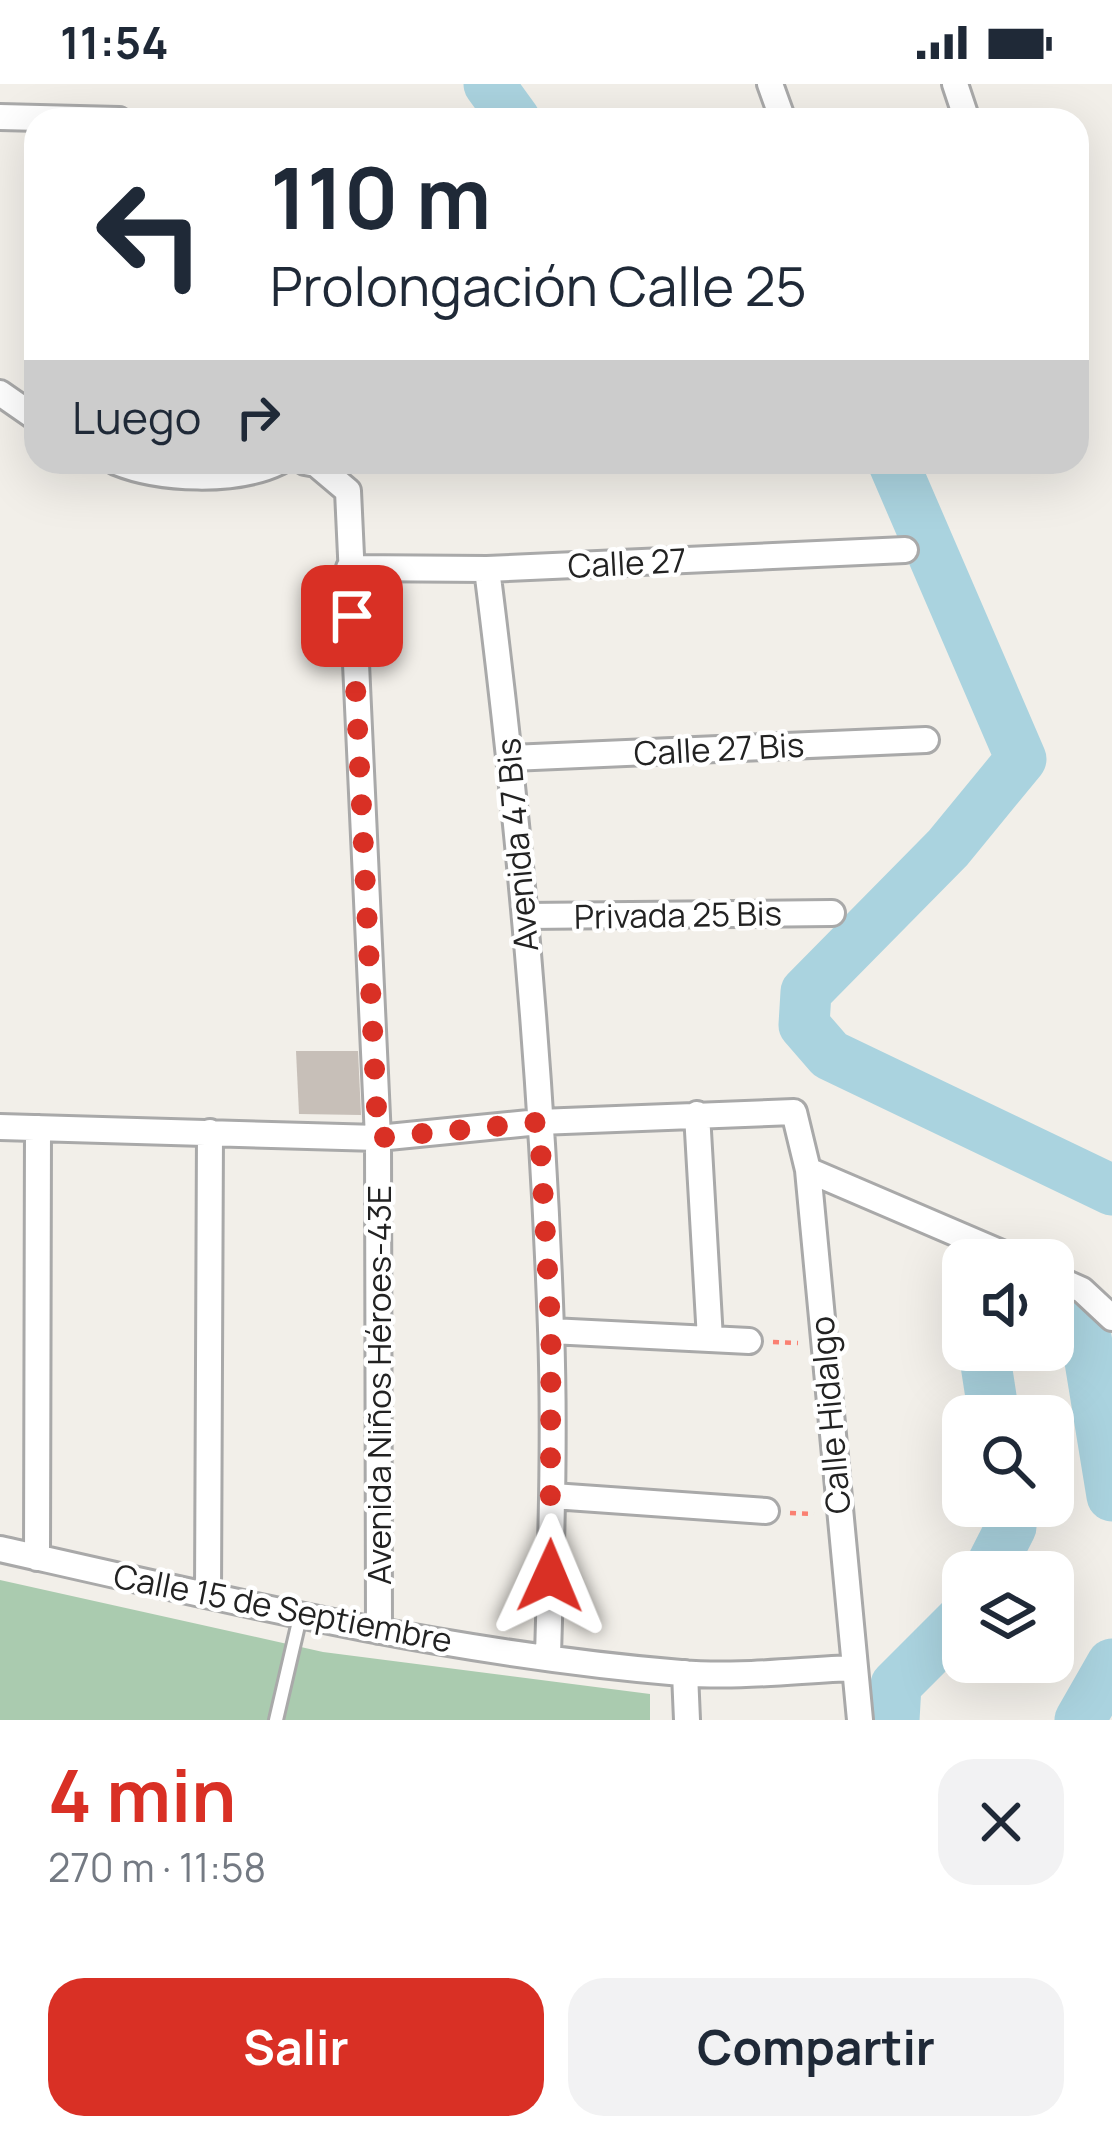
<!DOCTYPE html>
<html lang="es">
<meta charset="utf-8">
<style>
body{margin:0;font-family:Manrope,sans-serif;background:#f2f2f3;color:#1f2937;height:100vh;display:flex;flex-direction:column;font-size:45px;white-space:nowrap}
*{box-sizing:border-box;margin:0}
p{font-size:39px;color:#747a83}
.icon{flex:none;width:66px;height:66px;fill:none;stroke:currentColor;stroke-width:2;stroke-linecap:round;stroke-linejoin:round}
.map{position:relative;height:1636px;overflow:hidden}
.panel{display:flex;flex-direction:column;background:#fff;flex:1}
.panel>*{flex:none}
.top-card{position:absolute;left:24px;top:24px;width:1065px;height:366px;border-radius:36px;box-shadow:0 12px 48px #0002;background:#fff;color:#1f2937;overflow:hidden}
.buttons{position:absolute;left:942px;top:1155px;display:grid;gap:24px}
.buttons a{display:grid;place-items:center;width:132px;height:132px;border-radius:24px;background:#fff;box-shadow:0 12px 48px #0002;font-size:60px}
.pin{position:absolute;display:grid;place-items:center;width:102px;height:102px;color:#fff;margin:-51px;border-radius:24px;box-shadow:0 6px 18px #0006}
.me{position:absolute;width:132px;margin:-66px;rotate:1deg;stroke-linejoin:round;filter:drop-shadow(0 0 9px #0008)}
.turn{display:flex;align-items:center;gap:42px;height:252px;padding:0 48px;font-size:54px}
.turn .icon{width:156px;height:156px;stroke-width:2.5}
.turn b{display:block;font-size:84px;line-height:102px}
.then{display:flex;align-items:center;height:114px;padding:0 48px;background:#0003;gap:24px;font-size:45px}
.round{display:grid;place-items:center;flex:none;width:126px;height:126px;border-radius:36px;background:#f2f2f3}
.head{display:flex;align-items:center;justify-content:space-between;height:204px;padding:0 48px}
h1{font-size:72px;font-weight:700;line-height:90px;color:#d93025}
.button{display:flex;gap:24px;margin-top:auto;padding:24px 48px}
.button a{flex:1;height:138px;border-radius:36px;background:#d93025;color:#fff;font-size:48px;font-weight:700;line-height:138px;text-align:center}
.button a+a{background:#f2f2f3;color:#1f2937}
.status{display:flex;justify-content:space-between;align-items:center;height:84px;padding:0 60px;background:#fff;direction:ltr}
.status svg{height:33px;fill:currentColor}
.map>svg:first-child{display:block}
.cemetery{fill:#aacbaf}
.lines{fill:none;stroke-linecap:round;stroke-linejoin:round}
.river{stroke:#aad3df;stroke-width:51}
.building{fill:#c7bfb8}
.lane-casing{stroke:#a9a9a9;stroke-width:18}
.street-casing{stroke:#a9a9a9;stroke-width:30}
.path{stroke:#fa8072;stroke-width:4.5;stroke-dasharray:6 6;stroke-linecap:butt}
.lane{stroke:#fff;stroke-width:12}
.street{stroke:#fff;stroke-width:24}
.route{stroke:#d93025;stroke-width:21;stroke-dasharray:0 37.8}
.labels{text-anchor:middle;stroke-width:9;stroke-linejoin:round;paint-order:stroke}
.street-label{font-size:33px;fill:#222;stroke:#fff}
</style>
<div class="status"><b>11:54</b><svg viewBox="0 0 49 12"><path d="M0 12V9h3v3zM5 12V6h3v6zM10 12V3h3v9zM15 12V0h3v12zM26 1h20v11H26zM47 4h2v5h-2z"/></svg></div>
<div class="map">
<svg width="1112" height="1636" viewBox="0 0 1112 1636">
<rect width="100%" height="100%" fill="#f2efe9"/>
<!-- cemetery -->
<path class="cemetery" d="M 0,1496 L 323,1568 L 650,1610 L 650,1636 L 0,1636 Z"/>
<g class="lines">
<!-- river -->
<path class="river" d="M 489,0 L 515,36
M 893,378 L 1021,675 L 948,764 L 806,908 L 804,941 L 830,971 L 1112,1106
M 1053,1235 L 1086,1253 L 1112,1412
M 989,1266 L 985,1274 L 994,1332
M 988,1488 L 1011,1443 L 1008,1422
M 894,1636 L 896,1601 L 963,1534
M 1080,1636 L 1112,1580"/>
</g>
<!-- building -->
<path class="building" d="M 296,967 L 358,967 L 361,1031 L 299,1030 Z"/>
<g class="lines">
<!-- lane casing -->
<g class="lane-casing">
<path id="lane" d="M 276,1636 L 300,1533"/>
</g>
<!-- street casing -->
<g class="street-casing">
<path id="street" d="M 770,0 L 783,36
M 955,0 L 967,36
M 0,33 L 119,36
M 0,309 L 36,334
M 116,378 C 160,396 236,399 279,378
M 305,378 L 316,380 L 348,407 L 378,1054 L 379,1547
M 349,484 L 487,485 L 905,466
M 487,485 C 519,738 542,991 551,1245 C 555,1354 551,1464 548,1572
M 511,674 L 926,656
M 525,832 L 832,829
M 697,1030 L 710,1255
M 0,1043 L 378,1054 L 539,1038 L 794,1028 L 808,1086 L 860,1636
M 808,1086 L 1018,1176
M 1053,1193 L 1082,1206 L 1112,1234
M 551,1247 L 749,1257
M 553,1412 L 766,1427
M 0,1465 C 225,1516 451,1570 681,1589 C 738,1594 798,1586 854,1584
M 37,1474 L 38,1044
M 208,1511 L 210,1048
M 685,1589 L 687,1636"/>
</g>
<!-- path -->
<path class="path" d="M 773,1258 L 798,1259
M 790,1429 L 814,1430"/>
<!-- lane -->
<use href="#lane" class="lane"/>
<!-- street -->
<use href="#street" class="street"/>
</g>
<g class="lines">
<!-- route -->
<path class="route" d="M 352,532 L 378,1054 L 539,1038 L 551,1247 L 550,1492"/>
</g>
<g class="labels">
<!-- street labels -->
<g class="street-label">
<text transform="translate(627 479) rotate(-3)" y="12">Calle 27</text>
<text transform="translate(719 665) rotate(-3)" y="12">Calle 27 Bis</text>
<text transform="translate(517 761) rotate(-95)" y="12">Avenida 47 Bis</text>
<text transform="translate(678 831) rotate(-1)" y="12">Privada 25 Bis</text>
<text transform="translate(379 1301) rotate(-90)" y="12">Avenida Niños Héroes-43E</text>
<text transform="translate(830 1331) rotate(-95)" y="12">Calle Hidalgo</text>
<text transform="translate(283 1524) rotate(11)" y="12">Calle 15 de Septiembre</text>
</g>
</g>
</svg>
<div class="buttons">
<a><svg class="icon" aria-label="sound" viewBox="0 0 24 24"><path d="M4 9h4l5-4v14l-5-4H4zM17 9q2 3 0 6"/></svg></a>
<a><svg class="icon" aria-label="search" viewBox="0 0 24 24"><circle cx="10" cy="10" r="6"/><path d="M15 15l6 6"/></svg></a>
<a><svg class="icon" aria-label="layers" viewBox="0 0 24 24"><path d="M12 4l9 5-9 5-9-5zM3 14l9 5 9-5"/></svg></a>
</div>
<div class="pin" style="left:352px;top:532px;background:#d93025"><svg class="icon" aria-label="arrive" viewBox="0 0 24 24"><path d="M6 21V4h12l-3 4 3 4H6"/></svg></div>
<svg class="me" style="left:550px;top:1492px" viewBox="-20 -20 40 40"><path d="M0-17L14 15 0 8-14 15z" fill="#d93025" stroke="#fff" stroke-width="4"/></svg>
<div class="top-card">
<div class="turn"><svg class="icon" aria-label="left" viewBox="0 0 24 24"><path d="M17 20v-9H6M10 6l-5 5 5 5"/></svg><div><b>110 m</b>Prolongación Calle 25</div></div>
<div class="then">Luego<svg class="icon" aria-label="right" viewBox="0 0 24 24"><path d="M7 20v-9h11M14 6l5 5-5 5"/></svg></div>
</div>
</div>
<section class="panel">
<div class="head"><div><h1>4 min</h1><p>270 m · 11:58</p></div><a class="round"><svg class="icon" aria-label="close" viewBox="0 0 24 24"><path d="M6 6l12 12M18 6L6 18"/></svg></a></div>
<div class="button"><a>Salir</a><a>Compartir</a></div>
</section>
